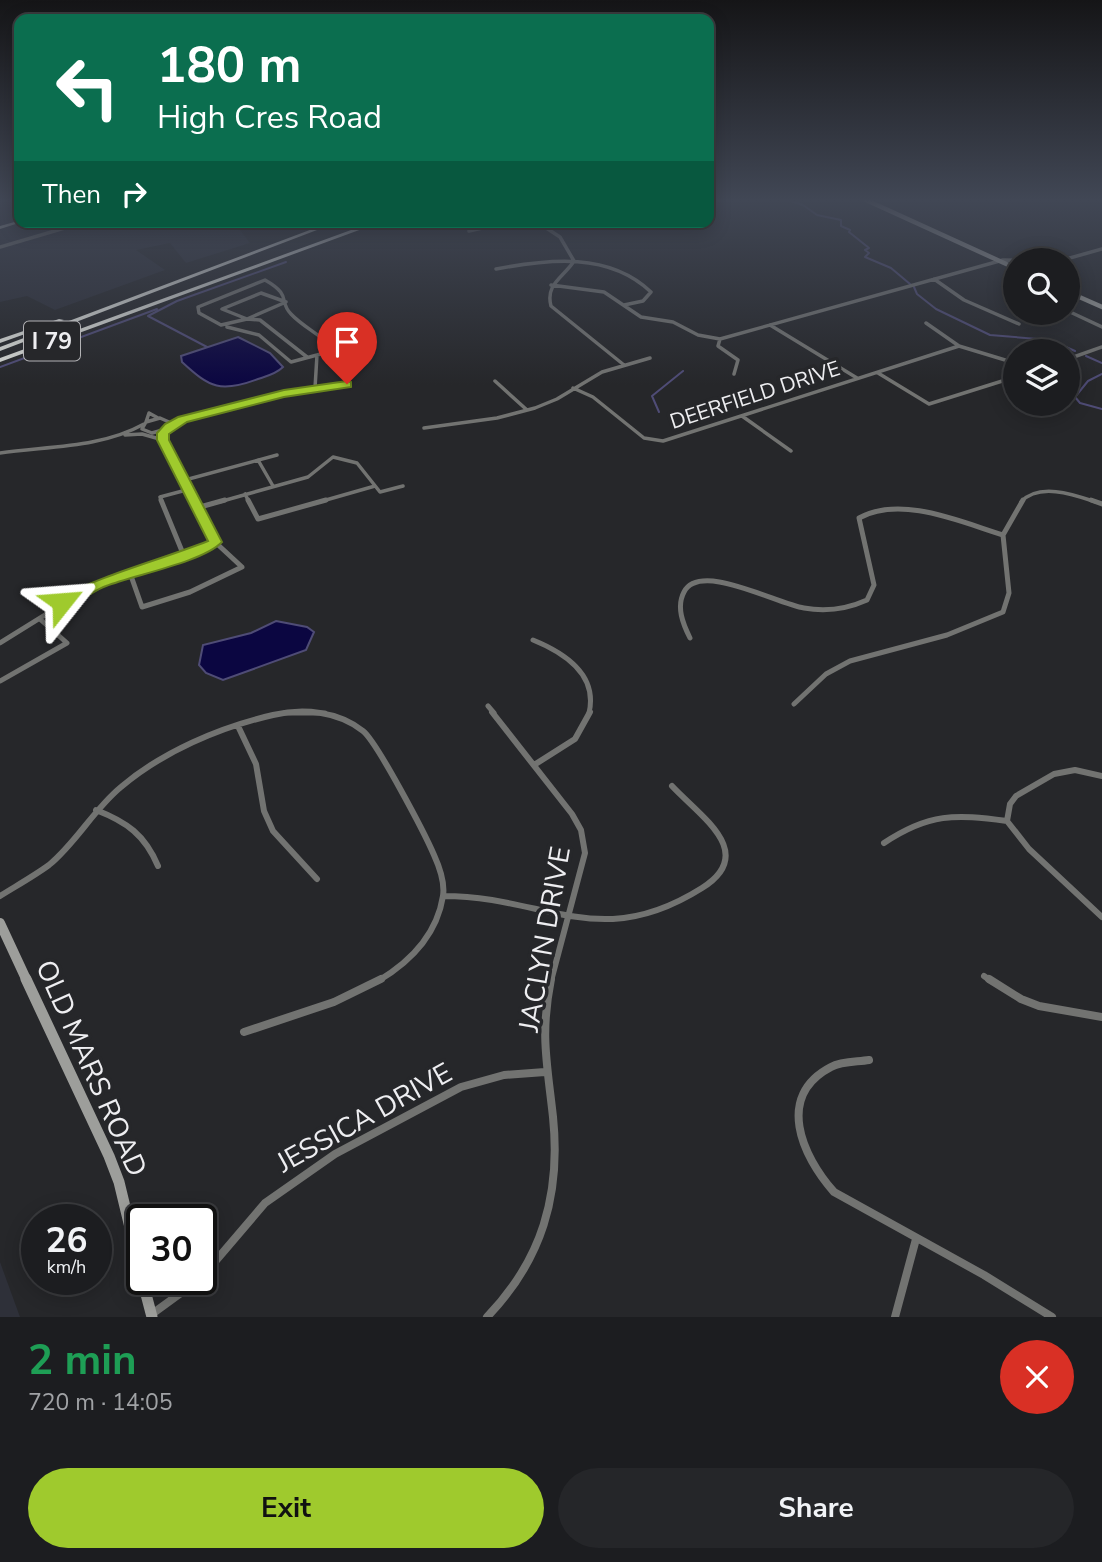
<!DOCTYPE html>
<meta charset="utf-8">
<style>
body{margin:0;font-family:"Nunito Sans",sans-serif;background:#252629;color:#f1f3f6;height:100vh;display:flex;flex-direction:column;font-size:26px;white-space:nowrap}
*{box-sizing:border-box;margin:0}
p{font-size:23px;color:#a0a2a5}
.icon{flex:none;width:38px;height:38px;fill:none;stroke:currentColor;stroke-width:2;stroke-linecap:round;stroke-linejoin:round}
.map{position:relative;height:1317px;overflow:hidden}
.details{display:flex;flex-direction:column;background:#1c1d20;flex:1}
.details>*{flex:none}
.top-card{position:absolute;left:14px;top:14px;width:700px;height:214px;border-radius:14px;box-shadow:0 4px 18px #0003,0 0 0 2px #3a3b3e;background:#0b6e4f;color:#fff;overflow:hidden}
.controls{position:absolute;left:1003px;top:248px;display:grid;gap:14px}
.controls a{display:grid;place-items:center;width:77px;height:77px;border-radius:50%;background:#1c1d20;box-shadow:0 4px 18px #0003,0 0 0 2px #3a3b3e;font-size:35px}
.speed{position:absolute;left:21px;top:1204px;display:flex;gap:14px;font-size:35px;font-weight:700;text-align:center}
.speed>*{display:grid;place-content:center;width:91px;height:91px;border-radius:50%;background:#1c1d20;box-shadow:0 4px 18px #0003,0 0 0 2px #3a3b3e;line-height:1}
.speed small{font-size:18px;font-weight:400}
.speed .limit{border:4px solid #111;border-radius:10px;background:#fff;color:#111}
.pin{position:absolute;display:grid;place-items:center;width:60px;height:60px;color:#fff;margin:-72px -30px;border-radius:50% 50% 50% 0;rotate:-45deg;box-shadow:0 0 7px #0007}
.pin .icon{rotate:45deg}
.me{position:absolute;width:77px;margin:-38px;rotate:62deg;stroke-linejoin:round;filter:drop-shadow(0 0 5px #0008)}
.turn{display:flex;align-items:center;gap:24px;height:147px;padding:0 28px;font-size:32px}
.turn .icon{width:91px;height:91px;stroke-width:2.5}
.turn b{display:block;font-size:49px;line-height:60px}
.then{display:flex;align-items:center;height:66px;padding:0 28px;background:#0003;gap:14px;font-size:26px}
.round{display:grid;place-items:center;flex:none;width:74px;height:74px;border-radius:37px;background:#252629}
.head{display:flex;align-items:center;justify-content:space-between;height:119px;padding:0 28px}
h1{font-size:42px;font-weight:700;line-height:52px;color:#1e9e55}
.primary-button{display:flex;gap:14px;margin-top:auto;padding:14px 28px}
.primary-button a{flex:1;height:80px;border-radius:42px;background:#9fca2d;color:#111;font-size:28px;font-weight:700;line-height:80px;text-align:center}
.primary-button a+a{background:#252629;color:#f1f3f6}
.map>svg:first-child{display:block}
.built{fill:#2e3039}
.water{fill:#0b0641;stroke:#4f4c76;stroke-width:2}
.lines{fill:none;stroke-linecap:round;stroke-linejoin:round}
.stream{stroke:#4f4c76;stroke-width:2}
.street-far3{stroke:#727371;stroke-width:3.5}
.street-far2{stroke:#727371;stroke-width:5}
.street-far1{stroke:#727371;stroke-width:6}
.street{stroke:#727371;stroke-width:8}
.secondary-far2{stroke:#9d9e9b;stroke-width:4.5}
.secondary-far1{stroke:#9d9e9b;stroke-width:10}
.secondary{stroke:#9d9e9b;stroke-width:11}
.primary{fill:#bebfbc;fill-rule:evenodd}
.highway{fill:#dcded9;fill-rule:evenodd}
.route{fill:#9fca2d;stroke:#67831d;stroke-width:2}
.labels{text-anchor:middle;stroke-width:7;stroke-linejoin:round;paint-order:stroke}
.far-street-label{font-size:21px;fill:#eeeef1;stroke:#26272a}
.shield{fill:#26272a;stroke:#b2b2b5;stroke-width:2}
.shield-label{font-size:23px;font-weight:bold;fill:#eeeef1}
.near-street-label{font-size:28px;fill:#eeeef1;stroke:#26272a}
</style>
<div class="map">
<svg width="1102" height="1317" viewBox="0 0 1102 1317">
<rect width="100%" height="100%" fill="#26272a"/>
<!-- built -->
<path class="built" d="M 0,200 L 19,200 L 19,222 L 245,222 L 236,225 L 250,243 L 186,263 L 170,243 L 136,250 L 165,270 L 55,310 L 27,296 L 0,302 Z
M 0,1262 L 20,1317 L 0,1317 Z"/>
<!-- water -->
<path class="water" d="M 238,337 L 270,353 L 283,367 C 276,374 267,376 258,379 C 221,393 210,388 182,362 L 181,356 Z
M 276,621 L 307,627 L 314,632 L 306,650 L 223,680 L 206,673 L 199,665 L 203,645 L 251,633 Z"/>
<g class="lines">
<!-- stream -->
<path class="stream" d="M 787,200 L 803,205 L 817,215 L 841,220 L 841,226 L 850,230 L 849,232 L 869,248 L 865,250 L 869,253 L 865,257 L 891,268 L 910,284
M 914,287 L 917,294 L 936,309 L 990,335 L 1050,340 L 1075,351
M 207,347 L 148,316 L 177,301 L 286,262
M 1086,356 L 1102,363
M 0,367 L 157,309
M 1102,374 L 1088,381 L 1075,397 L 1080,403 L 1102,409
M 659,412 L 652,396 L 683,371"/>
<!-- street-far3 -->
<path class="street-far3" d="M 537,222 L 560,237 L 574,261 C 564,277 545,284 551,306 L 624,365
M 469,231 L 509,222
M 0,247 L 85,222
M 1059,261 L 1102,249
M 496,269 C 549,259 609,252 651,292 L 643,301 L 624,305
M 934,279 L 964,300 L 1019,324
M 551,285 L 604,292 L 641,317 L 673,322 L 698,335 L 720,339 L 1003,260 L 1046,261
M 261,293 L 286,302 L 247,319 L 222,309 Z
M 1068,311 L 1102,327
M 247,319 L 260,320 L 307,357
M 247,319 L 221,325 L 199,313 L 198,307 L 265,280 C 293,296 278,301 291,314 C 304,328 322,335 335,350 L 317,355 L 315,388
M 926,323 L 959,346 L 1015,363
M 770,325 L 857,378
M 227,327 L 259,335 L 291,362 L 317,355
M 720,339 L 718,346 L 738,360 L 734,374
M 1068,359 L 1102,347
M 878,373 L 929,404 L 1015,377
M 495,381 L 527,410
M 573,388 L 593,397 L 644,438 L 663,441 L 959,346
M 742,416 L 791,451
M 160,418 L 169,422 L 166,429 L 152,433 L 142,429 L 146,422 Z
M 146,422 L 149,413 L 158,418
M 169,427 L 183,419 L 284,393 L 347,384
M 424,428 L 497,418 L 535,408 L 557,399 L 602,372 L 650,358
M 166,429 L 163,440 L 194,502
M 125,435 L 142,434 L 163,440
M 0,453 C 48,446 101,448 144,424
M 258,460 L 273,486
M 185,480 L 277,455
M 245,494 L 249,502
M 162,502 L 160,497 L 190,489
M 219,502 L 308,477 L 333,457 L 357,463 L 380,492 L 403,486
M 319,502 L 375,486
M 1021,502 C 1039,482 1075,495 1096,502"/>
<!-- street-far2 -->
<path class="street-far2" d="M 161,500 L 184,556
M 248,500 L 258,519 L 326,500
M 1091,500 L 1102,504
M 200,507 L 225,500
M 130,573 L 142,607 L 190,592 L 242,567 L 215,542 L 194,500
M 690,638 C 683,624 676,607 684,592 C 700,561 777,604 804,608 C 826,612 847,609 867,600 L 874,585 L 859,518 C 901,495 961,522 1003,535
M 533,640 C 565,653 598,675 589,713
M 0,643 L 90,587 L 168,562 L 215,542
M 0,681 L 67,643 L 41,620
M 794,704 L 826,674 L 850,661 L 947,635 L 1003,612 L 1009,593 L 1003,535 L 1023,500
M 488,706 L 494,713
M 284,713 L 325,713"/>
<!-- street-far1 -->
<path class="street-far1" d="M 492,712 L 572,814 L 581,830 L 585,853 L 551,981
M 238,726 L 256,764 L 264,811 L 273,831 L 317,879
M 534,765 L 575,739 L 590,712
M 1102,776 L 1075,770 L 1054,774 L 1016,796 L 1010,804 L 1007,821 L 1029,849 L 1102,917
M 96,810 C 127,822 145,835 158,866
M 884,843 C 929,813 955,814 1007,821
M 0,896 C 16,886 34,876 49,865 C 76,843 94,809 121,787 C 162,752 220,727 273,715 C 303,708 338,711 363,731 C 377,742 425,834 434,855 C 439,866 445,883 443,896 C 437,934 410,962 378,981
M 443,896 C 547,896 599,953 702,888 C 758,853 701,817 672,786
M 984,976 L 991,981"/>
<!-- street -->
<path class="street" d="M 989,979 L 1021,999 L 1039,1006 L 1102,1017
M 244,1032 L 334,1002 L 381,979
M 869,1060 C 857,1062 842,1061 831,1067 C 775,1096 802,1156 834,1192 L 984,1275 L 1052,1317
M 201,1278 L 265,1203 L 335,1154 L 461,1087 L 504,1075 L 545,1072
M 152,1314 L 200,1279
M 487,1317 C 542,1260 561,1195 553,1117 C 547,1062 540,1035 551,979
M 895,1317 L 916,1239"/>
<!-- secondary-far2 -->
<path class="secondary-far2" d="M 866,200 L 1015,268
M 1068,292 L 1102,307"/>
<!-- secondary-far1 -->
<path class="secondary-far1" d="M 0,923 L 27,981"/>
<!-- secondary -->
<path class="secondary" d="M 26,979 L 109,1156 L 119,1182 L 142,1277
M 142,1279 L 152,1317"/>
<!-- primary -->
<path class="primary" d="M 18,221 L 22,222 L 0,229 L 0,226 Z"/>
<!-- highway -->
<path class="highway" d="M 331,222 L 338,222 L 0,351 L 0,347 Z
M 373,222 L 381,222 L 0,362 L 0,358 Z
M 59,319 L 64,320 L 0,343 L 0,339 Z"/>
</g>
<!-- sky -->
<linearGradient id="sky" x2="0" y2="1"><stop stop-color="#151517"/><stop offset="0.52" stop-color="#414755"/><stop offset="1" stop-color="#414755" stop-opacity="0"/></linearGradient>
<rect width="1102" height="385" fill="url(#sky)"/>
<!-- route -->
<path class="route" d="M 347,381 L 351,382 L 351,387 L 284,397 L 187,422 L 169,434 L 169,440 L 222,542 C 203,562 134,575 106,586 C 91,591 72,610 56,606 L 54,602 L 56,599 C 105,574 157,561 208,541 L 157,440 L 157,433 L 165,424 L 178,417 L 284,390 Z"/>
<g class="labels">
<!-- far-street labels -->
<g class="far-street-label">
<text transform="translate(755 395) rotate(-18)" y="7">DEERFIELD DRIVE</text>
</g>
<!-- shield labels -->
<rect class="shield" x="24" y="321.5" width="56" height="39" rx="5"/>
<g class="shield-label">
<text x="52" y="349">I 79</text>
</g>
<!-- near-street labels -->
<g class="near-street-label">
<text transform="translate(544 939) rotate(-80)" y="10">JACLYN DRIVE</text>
<text transform="translate(92 1068) rotate(66)" y="10">OLD MARS ROAD</text>
<text transform="translate(364 1117) rotate(-29)" y="10">JESSICA DRIVE</text>
</g>
</g>
</svg>
<div class="controls">
<a><svg class="icon" aria-label="search" viewBox="0 0 24 24"><circle cx="10" cy="10" r="6"/><path d="M15 15l6 6"/></svg></a>
<a><svg class="icon" aria-label="layers" viewBox="0 0 24 24"><path d="M12 4l9 5-9 5-9-5zM3 14l9 5 9-5"/></svg></a>
</div>
<div class="speed"><div>26<small>km/h</small></div><div class="limit">30</div></div>
<div class="pin" style="left:347px;top:384px;background:#d93025"><svg class="icon" aria-label="arrive" viewBox="0 0 24 24"><path d="M6 21V4h12l-3 4 3 4H6"/></svg></div>
<svg class="me" style="left:62px;top:602px" viewBox="-20 -20 40 40"><path d="M0-17L14 15 0 8-14 15z" fill="#9fca2d" stroke="#fff" stroke-width="4"/></svg>
<div class="top-card">
<div class="turn"><svg class="icon" aria-label="left" viewBox="0 0 24 24"><path d="M17 20v-9H6M10 6l-5 5 5 5"/></svg><div><b>180 m</b>High Cres Road</div></div>
<div class="then">Then<svg class="icon" aria-label="right" viewBox="0 0 24 24"><path d="M7 20v-9h11M14 6l5 5-5 5"/></svg></div>
</div>
</div>
<section class="details">
<div class="head"><div><h1>2 min</h1><p>720 m · 14:05</p></div><a class="round" style="background:#d93025;color:#fff"><svg class="icon" aria-label="close" viewBox="0 0 24 24"><path d="M6 6l12 12M18 6L6 18"/></svg></a></div>
<div class="primary-button"><a>Exit</a><a>Share</a></div>
</section>
